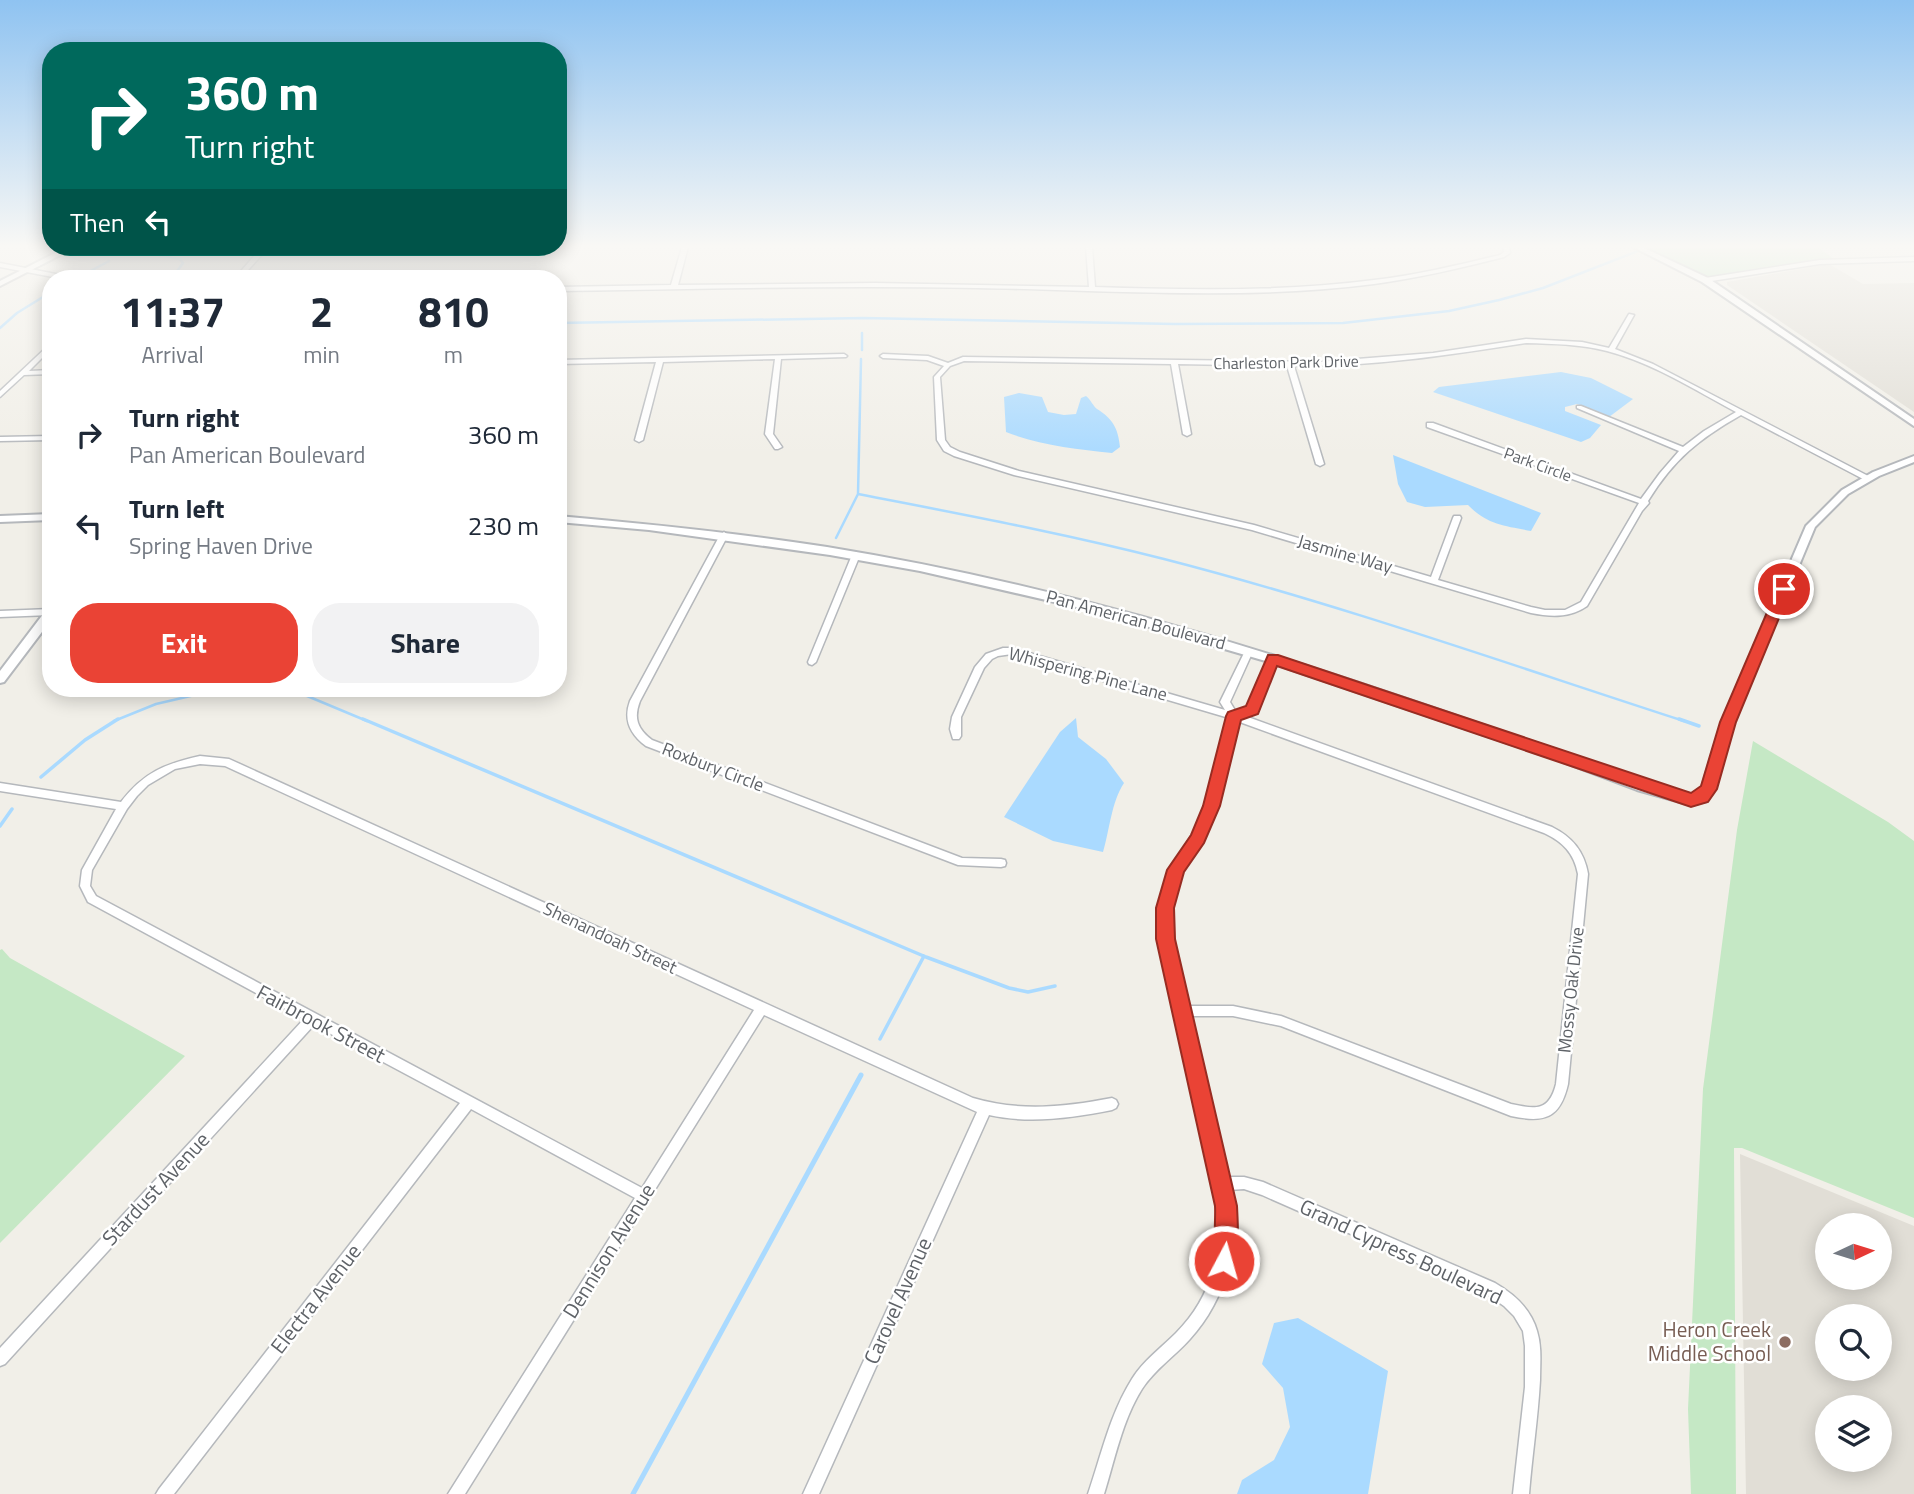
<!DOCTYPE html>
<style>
body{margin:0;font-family:"Titillium Web",sans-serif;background:#f2f2f3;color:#1f2937;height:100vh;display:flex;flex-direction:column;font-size:26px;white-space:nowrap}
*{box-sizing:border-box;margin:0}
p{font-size:23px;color:#747a83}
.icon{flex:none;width:38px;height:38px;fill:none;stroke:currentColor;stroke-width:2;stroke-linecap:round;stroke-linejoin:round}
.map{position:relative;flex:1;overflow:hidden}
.sheet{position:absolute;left:42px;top:270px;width:525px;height:427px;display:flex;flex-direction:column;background:#fff;border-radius:28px;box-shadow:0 4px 18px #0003}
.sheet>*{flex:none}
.hud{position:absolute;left:42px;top:42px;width:525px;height:214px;border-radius:28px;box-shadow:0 4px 18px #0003;background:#00695c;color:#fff;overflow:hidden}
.needle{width:46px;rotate:86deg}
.fabs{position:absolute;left:1815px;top:1213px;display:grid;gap:14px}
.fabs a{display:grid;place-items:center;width:77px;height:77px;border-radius:50%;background:#fff;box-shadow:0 4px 18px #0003;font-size:35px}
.pin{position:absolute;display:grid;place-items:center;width:60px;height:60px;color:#fff;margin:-30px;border:4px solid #fff;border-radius:50%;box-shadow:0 2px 7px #0007}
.me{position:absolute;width:77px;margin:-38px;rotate:6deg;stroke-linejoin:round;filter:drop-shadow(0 0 5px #0008)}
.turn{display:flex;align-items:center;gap:24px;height:147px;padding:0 28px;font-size:32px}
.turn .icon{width:91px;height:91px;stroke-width:2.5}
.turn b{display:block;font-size:49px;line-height:60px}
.then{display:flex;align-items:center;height:66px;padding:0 28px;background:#0003;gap:14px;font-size:26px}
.eta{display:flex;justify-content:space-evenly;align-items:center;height:119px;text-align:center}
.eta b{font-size:42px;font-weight:700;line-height:49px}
.cta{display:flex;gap:14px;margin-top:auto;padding:14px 28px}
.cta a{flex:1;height:80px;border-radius:28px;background:#ea4335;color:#fff;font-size:28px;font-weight:700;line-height:80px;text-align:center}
.cta a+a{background:#f2f2f3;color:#1f2937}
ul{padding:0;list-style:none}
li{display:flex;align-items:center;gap:21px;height:91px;padding:0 28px}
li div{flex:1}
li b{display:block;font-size:26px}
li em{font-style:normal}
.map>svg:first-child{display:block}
.education{fill:#e1ded6;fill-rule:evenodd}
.green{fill:#c5e8c5}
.water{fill:#aadaff}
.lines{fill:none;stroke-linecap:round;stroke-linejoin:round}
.stream-far2{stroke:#aadaff;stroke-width:2.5}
.stream-far1{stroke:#aadaff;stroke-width:3.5}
.stream{stroke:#aadaff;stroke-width:5}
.minor-casing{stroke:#b5b8bc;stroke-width:3}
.tertiary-casing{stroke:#b5b8bc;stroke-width:4}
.minor{fill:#fff;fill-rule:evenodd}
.tertiary{fill:#fff;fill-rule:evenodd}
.route{fill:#ea4335;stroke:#982c22;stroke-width:2}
.education-dot{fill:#8d6e63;stroke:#fff;stroke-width:2.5}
.labels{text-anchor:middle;stroke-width:5;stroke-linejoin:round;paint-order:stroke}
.far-street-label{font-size:16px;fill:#5f6368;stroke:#fff}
.street-label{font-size:18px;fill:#5f6368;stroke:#fff}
.near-street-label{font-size:21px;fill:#5f6368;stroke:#fff}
.near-education-label{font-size:21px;fill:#785e54;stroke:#fff;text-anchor:end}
</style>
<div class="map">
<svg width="1914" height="1494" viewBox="0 0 1914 1494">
<rect width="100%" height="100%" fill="#f1efe8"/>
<!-- education -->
<path class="education" d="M 1829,264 L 1863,284 L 1914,283 L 1914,412 L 1727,285 L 1727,282 Z
M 1740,1154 L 1914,1226 L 1914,1494 L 1746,1494 ZM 1827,1225 L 1880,1225 L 1880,1278 L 1827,1278 ZM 1827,1316 L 1880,1316 L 1880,1368 L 1827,1368 ZM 1827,1407 L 1880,1407 L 1880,1460 L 1827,1460 Z"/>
<!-- green -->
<path class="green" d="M 1641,247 L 1818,247 L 1834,259 L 1705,278 Z
M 1753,741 L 1888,822 L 1914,841 L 1914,1218 L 1742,1148 L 1734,1148 L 1736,1494 L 1691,1494 L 1688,1409 L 1703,1089 L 1737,830 Z
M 2,949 L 10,958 L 185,1056 L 0,1243 L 0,950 Z"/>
<!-- water -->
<path class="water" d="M 1561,372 L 1591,378 L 1633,399 L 1609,417 L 1577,404 L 1565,407 L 1565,411 L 1601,425 L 1590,438 L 1581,442 L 1433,392 L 1439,387 Z
M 1019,393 L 1042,397 L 1048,412 L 1064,415 L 1076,414 L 1081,398 L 1086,396 C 1091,400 1093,406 1097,409 C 1113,419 1118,428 1120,447 L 1112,453 C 1076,449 1039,445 1006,432 L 1004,397 Z
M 1393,455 L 1541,513 L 1531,531 C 1506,526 1487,525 1468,505 L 1425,507 L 1407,502 L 1398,484 Z
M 1076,718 L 1078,737 L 1106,759 L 1124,783 C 1111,803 1110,829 1103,852 L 1053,841 L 1004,817 L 1060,732 Z
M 1298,1318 L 1388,1371 L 1368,1494 L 1237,1494 L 1242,1480 L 1274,1460 L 1290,1427 L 1283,1388 L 1262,1364 L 1274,1323 Z"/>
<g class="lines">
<!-- stream-far2 -->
<path class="stream-far2" d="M 112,247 L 180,259 L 183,263 L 172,278
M 83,275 L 109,261
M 558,323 L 863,318 L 1175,324 L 1343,323 L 1449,311 L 1499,300 L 1543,288 L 1638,251
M 0,328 L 17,313 L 51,292
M 862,333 L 862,350
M 861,359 L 858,494 C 960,514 1063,533 1164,559 C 1339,604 1511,665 1684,721
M 836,538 L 858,494
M 288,688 L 367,721
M 114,721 L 156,704 L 225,688"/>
<!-- stream-far1 -->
<path class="stream-far1" d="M 363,719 L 926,957 L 1009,988 L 1028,992 L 1055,986
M 1679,719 L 1699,726
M 41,777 L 85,740 L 118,719
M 0,826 L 12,809
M 880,1039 L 924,956"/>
<!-- stream -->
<path class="stream" d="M 633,1494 L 861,1075"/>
<!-- minor casing -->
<g class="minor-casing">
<path id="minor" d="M 262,247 L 297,247 L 294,249 L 267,249 L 241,278 L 235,278 Z
M 682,247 L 688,247 L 678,285 L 875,283 L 1089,287 L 1086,247 L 1092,247 L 1095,287 C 1188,290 1282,292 1374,280 C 1417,275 1458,265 1500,255 L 1504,252 L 1503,247 L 1509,247 L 1510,253 L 1504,257 C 1461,268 1418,278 1374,284 C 1243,301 1109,290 977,288 C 837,285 698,289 558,291 L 558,287 L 671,285 Z
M 1914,257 L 1914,261 L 1820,264 L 1705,282 L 1702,280 L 1705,278 L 1820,260 Z
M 0,263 L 66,276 L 69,278 L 58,278 L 0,267 Z
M 1629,314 L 1634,315 L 1615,349 L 1653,364 L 1872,478 L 1871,480 L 1865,480 L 1741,415 C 1699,439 1674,459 1648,501 L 1649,503 L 1642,511 L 1587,606 C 1570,618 1551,617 1531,613 L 1252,530 L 1014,475 L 954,456 L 944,451 L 937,440 L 934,377 L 944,366 L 927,360 L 883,358 L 880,356 L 883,354 L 928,356 L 948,363 L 963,357 L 1319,362 L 1433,353 L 1526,339 L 1582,342 L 1609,348 ZM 1526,343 C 1553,344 1581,344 1607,351 C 1653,363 1695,390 1736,412 L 1704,431 L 1683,447 L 1581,406 L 1577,406 L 1577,408 L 1679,451 L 1660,473 L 1641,499 L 1433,423 L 1427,423 L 1427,427 L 1639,503 L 1581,602 L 1565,610 L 1545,610 L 1531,607 L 1438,580 L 1461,518 L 1460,516 L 1454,516 L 1453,518 L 1431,577 L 1254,525 L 1019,471 L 960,452 L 950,447 L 945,440 L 940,377 L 950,366 L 964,361 L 1171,364 L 1183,434 L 1187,436 L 1191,434 L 1178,364 L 1287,366 L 1316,464 L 1320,466 L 1324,464 L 1294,366 C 1372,367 1449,355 1526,343 Z
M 51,343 L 51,349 L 29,371 L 51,370 L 51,374 L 24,375 L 0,397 L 0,391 Z
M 844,354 L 847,356 L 846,357 L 781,359 L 773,434 L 782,447 L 778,449 L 775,449 L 765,434 L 775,359 L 663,362 L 643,440 L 639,442 L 635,440 L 656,362 L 558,364 L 558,360 Z
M 51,436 L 51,440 L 0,441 L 0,437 Z
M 724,532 L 728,535 L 640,701 C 633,719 638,729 652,740 L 962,858 L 1001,859 L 1005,860 L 1006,863 L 1005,866 L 1001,867 L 958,865 L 646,746 C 630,734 623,720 630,701 L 720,535 Z
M 856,552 L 860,555 L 816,662 L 812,665 L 809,664 L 808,662 L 852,555 Z
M 51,609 L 51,615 L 0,617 L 0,611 Z
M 1003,648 L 1012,648 L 1225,710 L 1220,702 L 1245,651 L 1249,648 L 1253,651 L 1230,702 L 1236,712 L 1249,708 L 1269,659 L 1273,656 L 1276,657 L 1277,659 L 1258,710 L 1256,712 L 1245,716 L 1552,827 C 1572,837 1584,851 1588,874 L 1568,1084 C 1560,1119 1544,1123 1511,1116 L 1281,1026 L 1233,1016 L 1190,1016 L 1226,1177 L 1244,1177 L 1263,1182 L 1495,1283 C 1514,1294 1531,1309 1537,1331 C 1542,1347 1540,1364 1540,1380 C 1538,1418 1532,1456 1529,1494 L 1513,1494 L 1525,1387 L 1525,1346 L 1523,1331 L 1514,1316 L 1504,1306 L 1485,1293 L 1262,1195 L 1244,1189 L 1229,1190 C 1241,1243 1227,1298 1190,1339 C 1175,1356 1155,1369 1142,1389 C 1122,1421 1115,1459 1104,1494 L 1088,1494 C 1101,1456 1110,1414 1132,1379 C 1143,1361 1161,1348 1176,1333 C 1211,1298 1222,1254 1219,1206 L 1158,926 L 1164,890 L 1172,867 L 1201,820 L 1229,718 L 1012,654 L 998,656 L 992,659 L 984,668 L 961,717 L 961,736 L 959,739 L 953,739 L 950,729 L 952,717 L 975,667 L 986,654 ZM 1237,721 L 1544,833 C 1563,842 1574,853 1578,874 L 1556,1084 C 1549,1112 1535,1109 1511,1104 L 1281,1016 L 1233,1006 L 1187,1006 L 1170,926 L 1174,890 L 1181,871 L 1211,821 Z
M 200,756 L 229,759 L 973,1098 C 1020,1112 1065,1107 1112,1098 L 1116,1100 L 1118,1104 L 1116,1108 L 1112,1110 C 1071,1118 1030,1124 989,1115 L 819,1494 L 803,1494 L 977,1112 L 764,1015 L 465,1494 L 448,1494 L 635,1198 L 471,1109 L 174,1494 L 156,1494 L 159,1489 L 460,1103 L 314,1025 L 5,1364 L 0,1366 L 0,1348 L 304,1019 L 88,902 L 80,886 L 82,870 L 116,809 L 0,791 L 0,783 L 121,802 C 144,772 165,764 200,756 ZM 200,764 L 225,766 L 754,1010 L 642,1188 L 96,896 L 90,886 L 92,870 L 127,809 L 137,796 L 148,785 L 175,769 Z"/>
</g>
<!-- tertiary casing -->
<g class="tertiary-casing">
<path id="tertiary" d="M 67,247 L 76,247 L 0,286 L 0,281 Z
M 1633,247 L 1642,247 L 1708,278 L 1914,419 L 1914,426 L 1702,282 Z
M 1914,456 L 1914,462 L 1879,476 L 1848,494 L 1815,527 L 1734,722 L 1714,789 L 1707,801 L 1691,805 L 1637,790 L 1558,760 L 1269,662 L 1098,612 L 920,571 L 830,555 L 649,530 L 558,522 L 558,516 C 648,524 738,533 827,547 C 980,572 1131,610 1278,657 C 1372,686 1464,719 1557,750 C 1602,766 1645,785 1691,795 L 1698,793 L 1702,787 L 1722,722 L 1806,526 L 1842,490 L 1873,472 Z
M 51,514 L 51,520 L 0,522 L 0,516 Z
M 51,608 L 51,620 L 4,682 L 0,683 L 0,671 L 47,609 Z"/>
</g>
<!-- minor -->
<use href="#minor" class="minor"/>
<!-- tertiary -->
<use href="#tertiary" class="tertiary"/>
</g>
<!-- sky -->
<linearGradient id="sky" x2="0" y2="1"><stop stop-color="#8fc3f1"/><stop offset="0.54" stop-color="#f9f8f5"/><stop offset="1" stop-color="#f9f8f5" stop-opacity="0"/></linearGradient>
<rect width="1914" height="456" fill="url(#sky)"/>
<!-- route -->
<path class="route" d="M 1784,585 L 1791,589 L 1736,722 L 1717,789 L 1708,802 L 1691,807 L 1277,666 L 1258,714 L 1241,720 L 1220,806 L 1204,843 L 1184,872 L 1174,908 L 1175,939 L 1237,1206 C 1238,1228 1240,1249 1232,1269 L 1224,1272 L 1216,1269 C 1212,1258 1216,1222 1215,1206 L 1156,939 L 1156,908 L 1167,870 L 1191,835 L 1203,806 L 1226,716 L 1228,712 L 1246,706 L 1268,655 L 1278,655 L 1691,793 L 1701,786 L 1720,722 L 1777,589 Z"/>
<!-- markers -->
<circle class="education-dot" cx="1785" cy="1342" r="7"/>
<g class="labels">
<!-- far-street labels -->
<g class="far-street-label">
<text transform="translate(1286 362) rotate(-1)" y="6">Charleston Park Drive</text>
<text transform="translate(1538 464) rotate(20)" y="6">Park Circle</text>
</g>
<!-- street labels -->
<g class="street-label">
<text transform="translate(1345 554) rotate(16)" y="6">Jasmine Way</text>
<text transform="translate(1136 620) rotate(15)" y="6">Pan American Boulevard</text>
<text transform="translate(1088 674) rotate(15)" y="6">Whispering Pine Lane</text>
<text transform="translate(713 767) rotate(21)" y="6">Roxbury Circle</text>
<text transform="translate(610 938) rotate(25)" y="6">Shenandoah Street</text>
<text transform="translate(1571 990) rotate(-84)" y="6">Mossy Oak Drive</text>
</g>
<!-- near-street labels -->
<g class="near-street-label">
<text transform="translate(321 1024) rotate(28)" y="7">Fairbrook Street</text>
<text transform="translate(156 1189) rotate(-47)" y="7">Stardust Avenue</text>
<text transform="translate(609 1251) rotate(-58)" y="7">Dennison Avenue</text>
<text transform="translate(1401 1252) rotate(25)" y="7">Grand Cypress Boulevard</text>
<text transform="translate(316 1299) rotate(-52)" y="7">Electra Avenue</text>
<text transform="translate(898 1301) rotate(-66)" y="7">Carovel Avenue</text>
</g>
<!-- near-education labels -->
<g class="near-education-label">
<text x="1771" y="1337">Heron Creek<tspan x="1771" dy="24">Middle School</tspan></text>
</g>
</g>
</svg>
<div class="fabs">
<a><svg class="needle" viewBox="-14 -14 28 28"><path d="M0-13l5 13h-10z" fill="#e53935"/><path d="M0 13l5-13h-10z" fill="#747a83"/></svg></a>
<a><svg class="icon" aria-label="search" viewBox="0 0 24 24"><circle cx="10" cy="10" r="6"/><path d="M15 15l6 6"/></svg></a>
<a><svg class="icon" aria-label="layers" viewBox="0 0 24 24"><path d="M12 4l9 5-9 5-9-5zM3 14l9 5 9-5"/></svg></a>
</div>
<div class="pin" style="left:1784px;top:589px;background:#d93025"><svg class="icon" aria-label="arrive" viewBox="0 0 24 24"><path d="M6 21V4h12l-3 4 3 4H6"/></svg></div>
<svg class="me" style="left:1224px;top:1261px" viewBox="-20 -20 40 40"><circle r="17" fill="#ea4335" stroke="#fff" stroke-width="3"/><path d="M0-11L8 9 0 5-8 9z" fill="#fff"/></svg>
<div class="hud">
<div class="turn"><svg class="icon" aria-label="right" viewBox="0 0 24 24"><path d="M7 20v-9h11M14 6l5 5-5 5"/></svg><div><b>360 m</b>Turn right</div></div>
<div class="then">Then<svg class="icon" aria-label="left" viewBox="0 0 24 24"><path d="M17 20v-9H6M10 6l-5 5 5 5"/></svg></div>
</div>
<section class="sheet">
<div class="eta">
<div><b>11:37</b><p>Arrival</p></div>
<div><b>2</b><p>min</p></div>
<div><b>810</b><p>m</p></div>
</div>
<ul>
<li><svg class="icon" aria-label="right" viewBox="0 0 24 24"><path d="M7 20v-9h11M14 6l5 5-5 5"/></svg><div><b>Turn right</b><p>Pan American Boulevard</p></div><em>360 m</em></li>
<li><svg class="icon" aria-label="left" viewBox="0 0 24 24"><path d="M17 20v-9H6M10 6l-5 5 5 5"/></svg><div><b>Turn left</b><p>Spring Haven Drive</p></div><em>230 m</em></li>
</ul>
<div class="cta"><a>Exit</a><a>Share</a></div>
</section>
</div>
